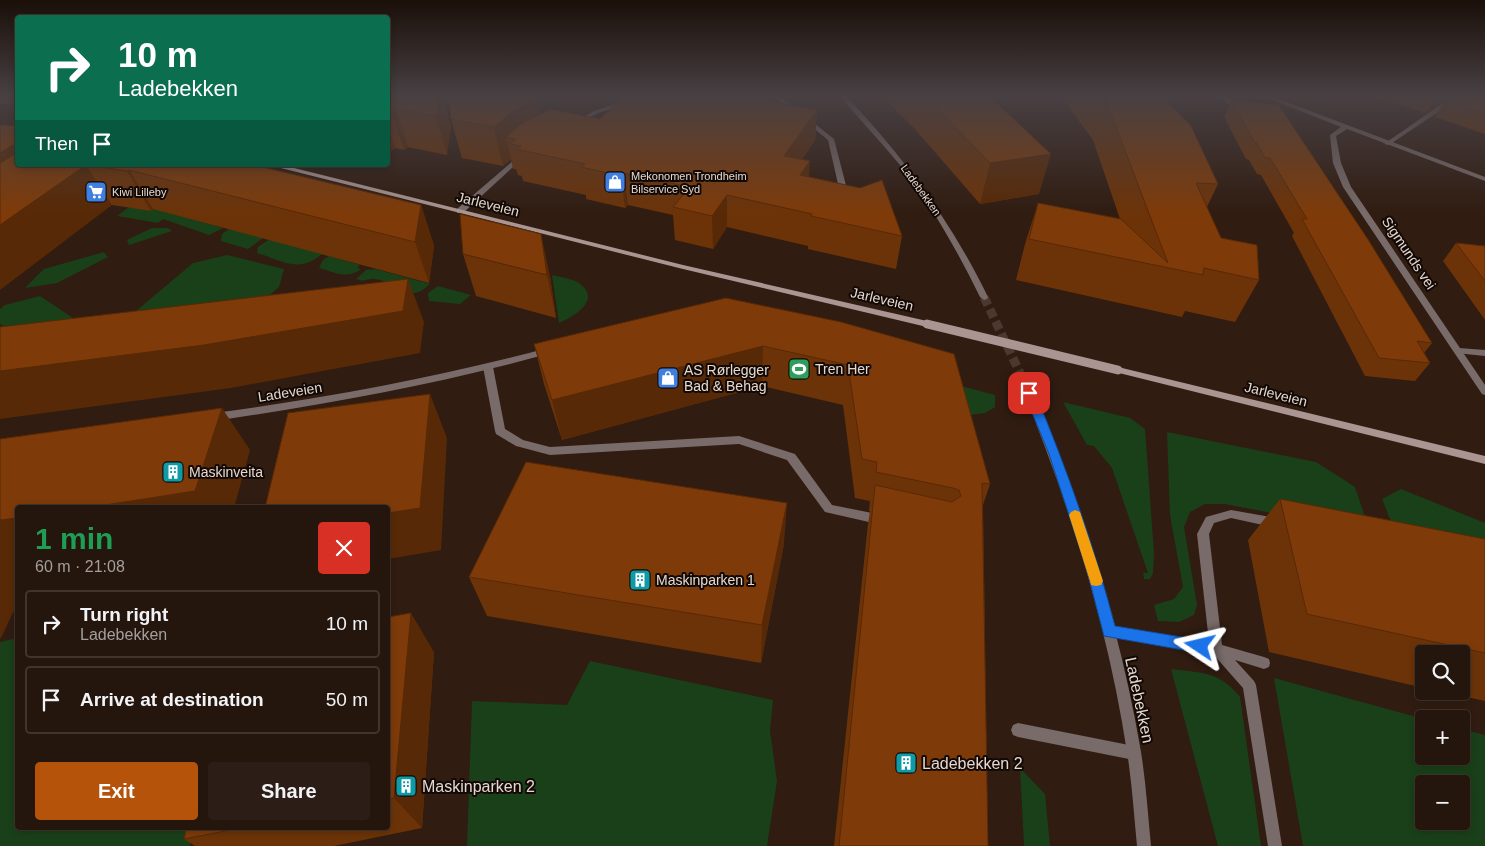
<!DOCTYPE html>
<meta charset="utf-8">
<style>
body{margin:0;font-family:Arial,sans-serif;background:#2c1e16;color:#f1f3f6;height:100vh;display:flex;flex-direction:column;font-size:19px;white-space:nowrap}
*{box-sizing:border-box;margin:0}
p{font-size:16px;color:#a39f9d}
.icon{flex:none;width:28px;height:28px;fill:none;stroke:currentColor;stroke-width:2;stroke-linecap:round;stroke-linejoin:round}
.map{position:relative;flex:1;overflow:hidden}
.side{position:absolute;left:15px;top:505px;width:375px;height:325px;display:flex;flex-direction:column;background:#24150d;border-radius:5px;box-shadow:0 2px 8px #0003,0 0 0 1px #41342e}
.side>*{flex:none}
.banner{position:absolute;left:15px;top:15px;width:375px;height:152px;border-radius:5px;box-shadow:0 2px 8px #0003,0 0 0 1px #41342e;background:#0b6e4f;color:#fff;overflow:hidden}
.controls{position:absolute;left:1415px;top:645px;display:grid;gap:10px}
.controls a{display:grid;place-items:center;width:55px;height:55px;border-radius:5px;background:#24150d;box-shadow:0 2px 8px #0003,0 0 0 1px #41342e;font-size:25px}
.pin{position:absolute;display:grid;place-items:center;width:42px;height:42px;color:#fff;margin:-21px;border-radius:10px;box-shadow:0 2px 8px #0006}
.me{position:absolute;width:55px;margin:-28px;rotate:280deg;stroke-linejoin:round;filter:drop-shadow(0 0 4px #0008)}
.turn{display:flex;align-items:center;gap:18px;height:105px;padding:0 20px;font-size:22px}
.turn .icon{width:65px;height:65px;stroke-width:2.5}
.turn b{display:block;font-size:35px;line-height:42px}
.then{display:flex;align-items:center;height:48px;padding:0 20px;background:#0003;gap:10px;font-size:19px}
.round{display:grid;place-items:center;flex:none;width:52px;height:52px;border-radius:5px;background:#2c1e16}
.overview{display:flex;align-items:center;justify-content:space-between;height:85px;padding:0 20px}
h1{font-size:30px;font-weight:700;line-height:38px;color:#1e9e55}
.action{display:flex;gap:10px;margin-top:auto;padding:10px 20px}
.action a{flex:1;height:58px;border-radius:5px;background:#b45309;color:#fff;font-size:20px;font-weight:700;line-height:58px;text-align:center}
.action a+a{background:#2c1e16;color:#f1f3f6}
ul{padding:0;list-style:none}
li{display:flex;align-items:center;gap:15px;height:68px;margin:0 10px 8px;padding:0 10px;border:2px solid #41342e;border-radius:5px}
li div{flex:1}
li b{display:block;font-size:19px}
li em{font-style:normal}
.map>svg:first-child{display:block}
.green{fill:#194018;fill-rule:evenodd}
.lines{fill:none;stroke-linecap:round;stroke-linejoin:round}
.street-tunnel-far1{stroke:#4b382e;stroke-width:9;stroke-dasharray:9 4.5;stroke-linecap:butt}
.street-tunnel{stroke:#4b382e;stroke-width:11;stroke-dasharray:11 5.5;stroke-linecap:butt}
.lane{fill:#786b6a;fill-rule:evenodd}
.street{fill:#786b6a;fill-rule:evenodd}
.secondary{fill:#aa9593;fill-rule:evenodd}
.secondary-bridge{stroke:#aa9593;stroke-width:9}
.wall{fill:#6c3308}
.shaded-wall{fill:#582906}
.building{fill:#7e3b09;stroke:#582906}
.route{fill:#1a73e8;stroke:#114b97}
.slow{fill:#f59e0b}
.labels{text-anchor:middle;stroke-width:4;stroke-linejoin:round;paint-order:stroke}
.far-poi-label{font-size:11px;fill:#e6d8d1;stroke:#120905;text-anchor:start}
.far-street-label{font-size:11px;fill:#e6d8d1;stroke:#120905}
.street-label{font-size:14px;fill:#e6d8d1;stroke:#120905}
.poi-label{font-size:14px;fill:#e6d8d1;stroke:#120905;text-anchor:start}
.near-street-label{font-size:16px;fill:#e6d8d1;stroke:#120905}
.near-poi-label{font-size:16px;fill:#e6d8d1;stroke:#120905;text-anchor:start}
</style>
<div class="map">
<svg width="1485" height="846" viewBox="0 0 1485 846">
<rect width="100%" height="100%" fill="#301c11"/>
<!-- green -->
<path class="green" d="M 129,207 L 155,208 L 223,228 L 209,235 L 163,219 L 158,223 L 117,216 Z
M 152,228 L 168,228 L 172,231 L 129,245 L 127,240 Z
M 229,229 L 263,238 L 248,249 L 221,241 L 222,234 Z
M 270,239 L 322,254 C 298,274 284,261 257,253 L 258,247 Z
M 104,252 L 108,257 L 57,283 L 25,288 L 44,269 Z
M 227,255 L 284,269 L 279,287 L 249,313 L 153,318 L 136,311 L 193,263 Z
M 329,256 L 360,265 L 357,268 L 361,269 C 348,280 334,272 319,268 L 323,260 Z
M 375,269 L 430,284 C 407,306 399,282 375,279 C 368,278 365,283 356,279 L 366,270 Z
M 552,275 C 560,277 573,279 579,283 C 603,300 573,317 559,323 Z
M 438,286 L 471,295 L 460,304 L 429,301 L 428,293 Z
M 40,296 L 85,326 L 33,343 L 0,324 L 0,309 L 5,305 Z
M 935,379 L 995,395 L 995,407 L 985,413 L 970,415 Z
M 1063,402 L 1130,418 L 1145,429 L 1154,553 L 1153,573 L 1150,579 L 1144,579 L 1143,573 L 1148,573 L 1112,468 L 1094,446 L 1087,445 Z
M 1167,432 L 1316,462 L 1355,487 L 1370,532 L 1225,504 L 1205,504 L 1190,512 L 1184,527 L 1197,605 L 1194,615 L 1179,622 L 1158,621 L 1154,605 L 1174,599 L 1183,587 L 1170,515 Z
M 1401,489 L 1485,523 L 1485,555 L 1397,537 L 1382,499 Z
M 17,638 L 18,828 L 194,828 L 190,846 L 0,846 L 0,642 Z
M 590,661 L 773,700 L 770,731 L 777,781 L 767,846 L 467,846 L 472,701 L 567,705 Z
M 1171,669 C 1202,673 1219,671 1240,697 L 1261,846 L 1218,846 Z
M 1274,678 L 1424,719 L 1424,756 L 1461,756 L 1461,729 L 1485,735 L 1485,846 L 1303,846 ZM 1424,784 L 1461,784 L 1461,821 L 1424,821 Z
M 1020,768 L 1045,794 L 1050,846 L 1024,846 Z"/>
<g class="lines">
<!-- street-tunnel-far1 -->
<path class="street-tunnel-far1" d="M 984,297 L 1028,390"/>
<!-- street-tunnel -->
<path class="street-tunnel" d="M 1027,389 L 1029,393"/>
<!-- lane -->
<path class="lane" d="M 771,95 L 778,95 L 798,111 L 793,112 Z
M 1220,95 L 1226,95 L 1240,111 L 1240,113 L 1236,113 Z
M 625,101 L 627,102 L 627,104 L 598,113 L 580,123 L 575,122 L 594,111 Z
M 1452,103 L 1454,104 L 1454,106 L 1444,108 L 1389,145 L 1384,144 L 1440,105 Z
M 805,119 L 809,119 L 834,139 L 849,197 L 848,199 L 845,199 L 841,197 L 828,140 L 805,121 Z
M 521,154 L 526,155 L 463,213 L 457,213 L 457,209 Z
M 1459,348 L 1485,350 L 1485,356 L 1456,353 L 1454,351 Z
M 488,364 L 493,367 L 505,429 L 523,440 L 550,447 L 739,436 L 795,454 L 832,505 L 882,515 L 886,517 L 888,520 L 886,523 L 882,525 L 825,512 L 787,460 L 739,444 L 550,455 L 516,446 L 496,434 L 495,431 L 483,367 Z
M 1231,510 L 1276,518 L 1280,520 L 1282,523 L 1280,526 L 1276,528 L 1231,518 L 1214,523 L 1209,534 L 1222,645 L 1264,657 L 1269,659 L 1270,663 L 1269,667 L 1264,669 L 1235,660 L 1254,681 L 1256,685 L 1282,846 L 1268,846 L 1243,688 L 1213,654 L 1109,637 L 1105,635 L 1103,631 L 1105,627 L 1109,625 L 1209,642 L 1197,534 L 1206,517 Z
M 1018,723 L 1134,746 L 1139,748 L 1141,753 L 1139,758 L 1134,760 L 1018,737 L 1013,735 L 1011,730 L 1013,725 Z"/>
<!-- street -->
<path class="street" d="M 839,95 L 845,95 C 903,156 951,221 988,297 L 987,299 L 984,300 L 980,297 C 957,250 932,206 900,165 C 880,141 859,119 839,95 Z
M 1260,95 L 1268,95 L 1485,177 L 1485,181 L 1347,129 L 1336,136 L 1341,163 L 1351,187 L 1485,385 L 1485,395 L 1482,394 L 1343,187 L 1333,163 L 1330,135 L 1341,127 Z
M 548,348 L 551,349 L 553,351 L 551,353 C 440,384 328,404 214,421 L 209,417 L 214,413 C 327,398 438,377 548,348 Z
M 1029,390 L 1034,393 C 1082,509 1120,628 1141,752 C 1146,783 1148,815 1151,846 L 1137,846 C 1134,815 1132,783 1127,752 C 1108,628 1071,509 1024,393 Z"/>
<!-- secondary -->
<path class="secondary" d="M 269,165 L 282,165 L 683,265 L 927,321 L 931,324 L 927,327 L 683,269 Z
M 1118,367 L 1485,456 L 1485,464 L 1115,372 L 1113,370 Z"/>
<!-- secondary-bridge -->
<path class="secondary-bridge" d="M 927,324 L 1118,370"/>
</g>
<!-- wall -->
<path class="wall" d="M 0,95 L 18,95 L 18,105 L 0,104 Z
M 388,95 L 537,99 L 540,114 L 600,119 L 817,110 L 815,140 L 802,159 L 809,177 L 902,236 L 896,269 L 808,249 L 808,246 L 727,227 L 713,249 L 675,240 L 673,215 L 628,205 L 625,208 L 586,199 L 586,195 L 523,181 L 522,176 L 518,175 L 516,169 L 513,169 L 511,159 L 503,166 L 462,158 L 451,119 L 450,103 L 445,105 L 451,126 L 447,155 L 408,147 L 404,150 L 395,148 L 391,151 L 388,150 Z
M 881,95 L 988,95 L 1039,194 L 980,204 L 914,128 Z
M 1060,95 L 1161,95 L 1218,184 L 1207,207 L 1221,238 L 1259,280 L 1235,322 L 1185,311 L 1182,317 L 1016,280 L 1025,244 L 1038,203 L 1120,219 L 1093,140 Z
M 1370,95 L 1485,95 L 1485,134 L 1435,117 L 1444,103 L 1440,103 L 1425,113 Z
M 1231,101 L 1432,343 L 1424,353 L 1430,363 L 1415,381 L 1365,376 L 1292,236 L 1294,233 L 1261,175 L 1257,174 L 1249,160 L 1246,159 L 1224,117 Z
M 18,165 L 254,165 L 421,205 L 434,246 L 429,283 L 153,209 L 151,211 L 112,205 Z
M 1456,243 L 1485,246 L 1485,320 L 1443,261 Z
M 463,254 L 550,276 L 556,318 L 476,296 Z
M 841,322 L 990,484 L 983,505 L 988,846 L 834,846 L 868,524 L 870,511 L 869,511 L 870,501 L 855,498 L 843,405 L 762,386 L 562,440 L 544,384 L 534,344 Z
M 1280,499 L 1485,539 L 1485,701 L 1440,691 L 1461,691 L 1461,654 L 1424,654 L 1424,688 L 1269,652 L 1248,540 Z
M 784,544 L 761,663 L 487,616 L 469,577 Z
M 388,617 L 434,652 L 422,828 L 334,846 L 195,846 L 184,839 L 186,828 L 388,828 Z"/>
<!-- shaded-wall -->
<path class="shaded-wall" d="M 433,95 L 477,95 L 445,105 L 451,126 L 447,155 L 436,116 Z
M 1439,95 L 1445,95 L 1440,103 L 1425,113 L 1435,98 Z
M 537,99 L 544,137 L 521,146 L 516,139 L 506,137 L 511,159 L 503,166 L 494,127 L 512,112 Z
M 396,108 L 408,147 L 404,150 L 391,111 Z
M 817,110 L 815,140 L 783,188 L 784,156 Z
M 388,127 L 395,148 L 391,151 L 388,141 Z
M 18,142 L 18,165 L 0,213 L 0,153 Z
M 1051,154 L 1039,194 L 980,204 L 990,163 Z
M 810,161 L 808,193 L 800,175 Z
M 86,165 L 112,205 L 0,290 L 0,225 Z
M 129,170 L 153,209 L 151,211 L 127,171 Z
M 624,173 L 628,205 L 625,208 L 621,176 Z
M 727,195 L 727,227 L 713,249 L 712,216 Z
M 421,205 L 434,246 L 429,283 L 415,242 Z
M 541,234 L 550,276 L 556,318 L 547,275 Z
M 408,279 L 424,322 L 420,353 L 231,388 L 0,419 L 0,371 Z
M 763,346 L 762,386 L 562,440 L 552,400 Z
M 430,394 L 447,438 L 441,550 L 388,559 L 388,513 Z
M 222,408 L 250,450 L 234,508 L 86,508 Z
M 787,503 L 784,544 L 761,663 L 762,625 Z
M 18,518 L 18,602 L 1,638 L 0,638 L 0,520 Z
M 411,613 L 434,652 L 422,828 L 394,798 Z"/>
<!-- building -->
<path class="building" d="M 388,95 L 440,95 L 436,116 L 396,108 L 391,111 L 388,110 Z
M 449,95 L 518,95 L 537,99 L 512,112 L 494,127 L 451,119 Z
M 626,95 L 736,95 L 817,110 L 784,156 L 810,161 L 800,175 L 860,188 L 882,180 L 902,236 L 811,216 L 812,214 L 727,195 L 712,216 L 673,207 L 690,187 L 624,173 L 621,176 L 581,167 L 585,164 L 516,149 L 521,146 L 510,144 L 516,139 L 506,137 L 521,124 L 550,109 L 600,119 Z
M 924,95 L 988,95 L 1051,154 L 990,163 Z
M 1101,95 L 1161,95 L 1191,126 L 1218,184 L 1196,183 L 1221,238 L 1257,245 L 1259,280 L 1204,268 L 1203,275 L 1029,239 L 1038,203 L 1121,219 L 1168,263 L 1106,101 Z
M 1425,95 L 1439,95 L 1435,98 Z
M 1454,95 L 1485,95 L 1485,114 L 1445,101 Z
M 1231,101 L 1278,104 L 1369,241 L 1432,343 L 1417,341 L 1430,363 L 1379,358 L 1302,219 L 1307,219 L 1270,158 L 1265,158 L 1257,143 L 1255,143 Z
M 0,125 L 18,126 L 18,142 L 0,153 Z
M 18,152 L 18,165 L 86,165 L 0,225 L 0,163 Z
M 88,165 L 254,165 L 421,205 L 415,242 L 129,170 L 127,171 Z
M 460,214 L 541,234 L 547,275 L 463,254 Z
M 1456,243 L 1485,246 L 1485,281 Z
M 408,279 L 403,311 L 204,345 L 0,371 L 0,327 Z
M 726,298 L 841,322 L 954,354 L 990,484 L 982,483 L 988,846 L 839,846 L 875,485 L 952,502 L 961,496 L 959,490 L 953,488 L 876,472 L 877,462 L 862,459 L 848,365 L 763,346 L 552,400 L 534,344 Z
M 430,394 L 420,508 L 388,513 L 388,508 L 265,508 L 288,413 Z
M 222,408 L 195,491 L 86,508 L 18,508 L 18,518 L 0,520 L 0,439 Z
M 526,462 L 787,503 L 762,625 L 469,577 Z
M 1280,499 L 1485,539 L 1485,653 L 1307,614 Z
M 411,613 L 394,798 L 388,799 L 388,617 Z
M 186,828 L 241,828 L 184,839 Z"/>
<!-- sky -->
<linearGradient id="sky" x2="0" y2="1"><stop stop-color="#1a0f09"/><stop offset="0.45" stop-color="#484043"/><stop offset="1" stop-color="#484043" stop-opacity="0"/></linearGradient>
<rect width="1485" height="213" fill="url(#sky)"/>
<!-- route -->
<path class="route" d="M 1029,389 L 1035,393 C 1067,469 1094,546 1115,626 L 1200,640 L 1205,642 L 1207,646 L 1205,651 L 1200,653 L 1104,636 L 1086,567 L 1049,454 L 1024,393 Z"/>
<!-- slow -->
<path class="slow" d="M 1075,510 L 1080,512 L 1103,581 L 1101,585 L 1096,586 L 1091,585 L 1090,581 L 1069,515 L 1071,512 Z"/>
<!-- icons -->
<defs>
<g id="shop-square" transform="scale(1.125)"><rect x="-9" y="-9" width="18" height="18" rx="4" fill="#3f7fe0" stroke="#120905"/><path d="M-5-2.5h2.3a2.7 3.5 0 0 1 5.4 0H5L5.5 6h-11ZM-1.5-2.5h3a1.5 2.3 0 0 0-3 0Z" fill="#fff"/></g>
<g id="supermarket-square" transform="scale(1.125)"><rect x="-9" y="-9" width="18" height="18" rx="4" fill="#3f7fe0" stroke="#120905"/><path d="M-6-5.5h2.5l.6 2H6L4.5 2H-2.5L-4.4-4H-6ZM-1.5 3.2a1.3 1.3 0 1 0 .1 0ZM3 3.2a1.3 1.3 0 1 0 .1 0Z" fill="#fff"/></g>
<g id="stadium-square" transform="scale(1.125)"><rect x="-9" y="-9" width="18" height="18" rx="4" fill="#2e9e5b" stroke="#120905"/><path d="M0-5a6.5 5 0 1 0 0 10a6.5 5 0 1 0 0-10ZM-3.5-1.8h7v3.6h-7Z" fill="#fff"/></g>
<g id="building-square" transform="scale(1.125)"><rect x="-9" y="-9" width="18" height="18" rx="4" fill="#0f9aa8" stroke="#120905"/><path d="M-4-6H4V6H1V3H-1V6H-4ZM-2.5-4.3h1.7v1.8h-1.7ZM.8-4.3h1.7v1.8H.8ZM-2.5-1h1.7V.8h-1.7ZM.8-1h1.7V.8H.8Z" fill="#fff"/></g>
</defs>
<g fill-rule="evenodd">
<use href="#shop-square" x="615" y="182"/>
<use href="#supermarket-square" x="96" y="192"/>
<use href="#stadium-square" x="799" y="369"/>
<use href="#shop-square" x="668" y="378"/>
<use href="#building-square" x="173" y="472"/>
<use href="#building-square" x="640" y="580"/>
<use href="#building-square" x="906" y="763"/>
<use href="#building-square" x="406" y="786"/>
</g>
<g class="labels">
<!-- far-poi labels -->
<g class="far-poi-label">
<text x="631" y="180">Mekonomen Trondheim<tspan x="631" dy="13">Bilservice Syd</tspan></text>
<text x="112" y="196">Kiwi Lilleby</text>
</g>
<!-- far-street labels -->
<g class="far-street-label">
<text transform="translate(921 190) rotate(54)" y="4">Ladebekken</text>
</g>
<!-- street labels -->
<g class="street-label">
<text transform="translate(488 204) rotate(14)" y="5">Jarleveien</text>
<text transform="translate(1409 253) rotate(56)" y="5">Sigmunds vei</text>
<text transform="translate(882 299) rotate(13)" y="5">Jarleveien</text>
<text transform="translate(290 392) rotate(-9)" y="5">Ladeveien</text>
<text transform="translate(1276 394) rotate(14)" y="5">Jarleveien</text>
</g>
<!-- poi labels -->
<g class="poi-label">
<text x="815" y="374">Tren Her</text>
<text x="684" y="375">AS Rørlegger<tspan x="684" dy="16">Bad &amp; Behag</tspan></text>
<text x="189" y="477">Maskinveita</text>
<text x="656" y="585">Maskinparken 1</text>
</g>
<!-- near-street labels -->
<g class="near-street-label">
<text transform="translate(1140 700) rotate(78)" y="6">Ladebekken</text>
</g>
<!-- near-poi labels -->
<g class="near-poi-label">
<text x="922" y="769">Ladebekken 2</text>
<text x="422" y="792">Maskinparken 2</text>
</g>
</g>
</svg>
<div class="controls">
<a><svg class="icon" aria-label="search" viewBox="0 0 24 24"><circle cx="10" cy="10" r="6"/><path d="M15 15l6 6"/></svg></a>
<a>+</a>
<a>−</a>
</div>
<div class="pin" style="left:1029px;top:393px;background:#d93025"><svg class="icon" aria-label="arrive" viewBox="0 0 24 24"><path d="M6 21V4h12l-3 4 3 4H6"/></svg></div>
<svg class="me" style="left:1200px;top:646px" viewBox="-20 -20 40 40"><path d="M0-17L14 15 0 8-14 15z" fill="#1a73e8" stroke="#fff" stroke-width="4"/></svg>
<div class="banner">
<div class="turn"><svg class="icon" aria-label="right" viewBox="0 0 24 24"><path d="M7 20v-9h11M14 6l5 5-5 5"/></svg><div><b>10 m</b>Ladebekken</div></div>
<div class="then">Then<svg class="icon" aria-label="arrive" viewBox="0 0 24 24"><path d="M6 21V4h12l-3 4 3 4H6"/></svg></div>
</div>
<section class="side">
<div class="overview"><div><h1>1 min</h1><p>60 m · 21:08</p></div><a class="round" style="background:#d93025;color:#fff"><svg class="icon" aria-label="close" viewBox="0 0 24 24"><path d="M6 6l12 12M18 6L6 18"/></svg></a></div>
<ul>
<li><svg class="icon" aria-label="right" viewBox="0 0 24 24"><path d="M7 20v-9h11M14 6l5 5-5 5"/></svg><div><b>Turn right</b><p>Ladebekken</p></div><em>10 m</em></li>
<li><svg class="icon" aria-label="arrive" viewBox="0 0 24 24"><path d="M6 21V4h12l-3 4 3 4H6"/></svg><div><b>Arrive at destination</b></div><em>50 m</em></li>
</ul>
<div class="action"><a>Exit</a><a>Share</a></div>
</section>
</div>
